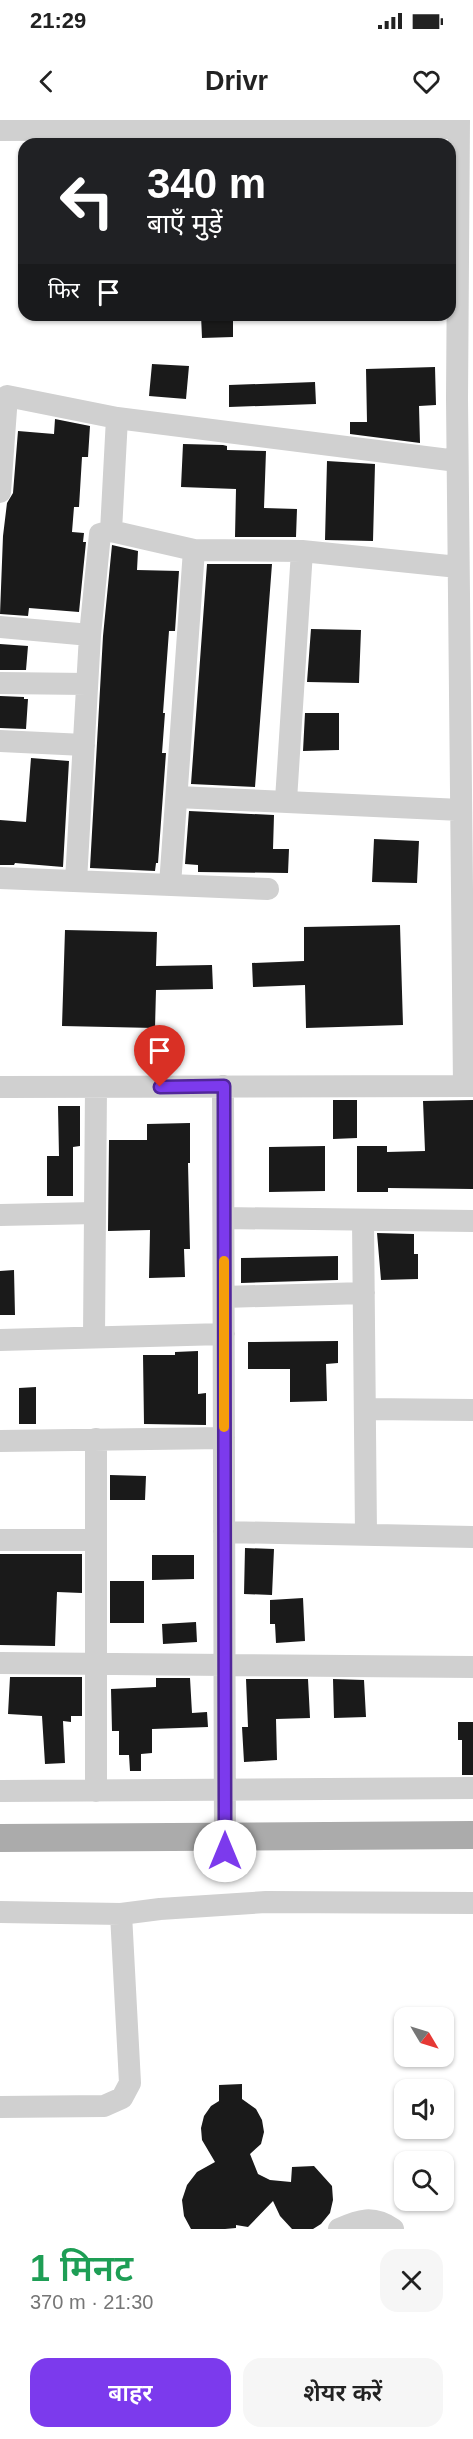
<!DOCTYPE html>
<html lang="hi">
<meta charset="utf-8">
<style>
body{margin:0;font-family:Arial,"Noto Sans Devanagari",sans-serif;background:#f6f6f6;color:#222;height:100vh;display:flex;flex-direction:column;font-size:22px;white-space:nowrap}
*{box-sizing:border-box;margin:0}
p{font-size:20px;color:#767676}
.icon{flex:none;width:33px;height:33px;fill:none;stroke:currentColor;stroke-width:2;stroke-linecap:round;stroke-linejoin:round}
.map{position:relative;height:2109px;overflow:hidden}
.drawer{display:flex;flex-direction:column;background:#fff;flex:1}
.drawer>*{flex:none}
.banner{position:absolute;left:18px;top:18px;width:438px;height:183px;border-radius:18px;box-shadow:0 2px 4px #0004;background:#202124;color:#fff;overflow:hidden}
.needle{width:39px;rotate:128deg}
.controls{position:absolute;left:394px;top:1887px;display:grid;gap:12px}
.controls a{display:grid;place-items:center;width:60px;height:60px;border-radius:12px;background:#fff;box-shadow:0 2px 4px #0004;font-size:30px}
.pin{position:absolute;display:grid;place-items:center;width:51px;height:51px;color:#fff;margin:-62px -26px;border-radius:50% 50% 50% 0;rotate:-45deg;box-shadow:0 0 6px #0007}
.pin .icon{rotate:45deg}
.me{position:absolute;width:66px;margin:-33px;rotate:0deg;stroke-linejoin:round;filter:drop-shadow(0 0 4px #0008)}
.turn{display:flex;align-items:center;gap:21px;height:126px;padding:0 30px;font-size:27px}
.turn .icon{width:78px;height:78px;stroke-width:2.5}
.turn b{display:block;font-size:42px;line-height:51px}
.then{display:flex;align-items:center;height:57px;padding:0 30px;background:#0003;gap:12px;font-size:22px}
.round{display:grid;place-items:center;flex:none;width:63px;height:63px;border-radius:18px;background:#f6f6f6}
.head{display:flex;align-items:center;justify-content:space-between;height:102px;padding:0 30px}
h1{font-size:36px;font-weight:600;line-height:45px;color:#1e9e55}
.cta{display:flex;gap:12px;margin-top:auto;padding:12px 30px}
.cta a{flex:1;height:69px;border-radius:18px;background:#7c3aed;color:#fff;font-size:24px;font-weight:600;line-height:69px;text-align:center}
.cta a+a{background:#f6f6f6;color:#222}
.status{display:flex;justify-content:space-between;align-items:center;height:42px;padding:0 30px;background:#fff;direction:ltr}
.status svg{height:16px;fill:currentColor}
header{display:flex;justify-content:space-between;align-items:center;height:78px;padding:0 30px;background:#fff;font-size:27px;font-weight:600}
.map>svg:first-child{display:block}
.building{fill:#1a1a1a}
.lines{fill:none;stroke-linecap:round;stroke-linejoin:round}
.minor{stroke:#d0d0d0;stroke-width:22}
.major{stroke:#ababab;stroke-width:28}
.route-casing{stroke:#51269a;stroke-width:15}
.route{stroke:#7c3aed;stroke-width:10}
.slow{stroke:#f59e0b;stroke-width:10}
</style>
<div class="status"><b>21:29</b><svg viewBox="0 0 49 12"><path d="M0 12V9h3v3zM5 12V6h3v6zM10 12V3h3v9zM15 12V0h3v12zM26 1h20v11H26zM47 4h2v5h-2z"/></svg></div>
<header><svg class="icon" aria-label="back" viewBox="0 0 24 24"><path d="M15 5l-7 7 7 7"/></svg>Drivr<svg class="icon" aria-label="heart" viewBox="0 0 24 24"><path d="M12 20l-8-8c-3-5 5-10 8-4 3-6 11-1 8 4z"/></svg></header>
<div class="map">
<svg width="473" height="2109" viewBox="0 0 473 2109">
<rect width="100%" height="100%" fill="#fff"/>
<!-- building -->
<path class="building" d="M 201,195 L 233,195 L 233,217 L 202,218 Z
M 152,244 L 189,246 L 186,279 L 149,276 Z
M 435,247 L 436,285 L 419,286 L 420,323 L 350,314 L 350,302 L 367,302 L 366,249 Z
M 315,262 L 316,284 L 229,287 L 229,265 Z
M 55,299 L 90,306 L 88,337 L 82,337 L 79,387 L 74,387 L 72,412 L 84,413 L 83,422 L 86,422 L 79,492 L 29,488 L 28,496 L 0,494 L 3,416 L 7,383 L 13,373 L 18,311 L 54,314 Z
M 183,324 L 223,325 L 227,326 L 227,330 L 266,331 L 264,388 L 297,389 L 296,417 L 235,417 L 236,369 L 181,367 Z
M 327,341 L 375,344 L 373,421 L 325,420 Z
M 112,425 L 138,431 L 137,450 L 179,451 L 175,511 L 169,511 L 163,593 L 165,593 L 162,633 L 166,633 L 158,743 L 156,743 L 155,751 L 90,748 L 103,516 Z
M 207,444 L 272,444 L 255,667 L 191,664 Z
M 311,509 L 361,510 L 359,563 L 307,562 Z
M 0,524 L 28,526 L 26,550 L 0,550 Z
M 0,576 L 24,577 L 24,579 L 28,579 L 26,609 L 0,608 Z
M 305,593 L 339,593 L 339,630 L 303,631 Z
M 31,638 L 69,641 L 63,747 L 15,743 L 14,745 L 0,745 L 0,700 L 26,702 Z
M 189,691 L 274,695 L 273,729 L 289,729 L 288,753 L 198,752 L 198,745 L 185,744 Z
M 374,719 L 419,721 L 417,763 L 372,762 Z
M 400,805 L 403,905 L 306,908 L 305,865 L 253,867 L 252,843 L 304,841 L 304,807 Z
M 65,810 L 157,812 L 156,846 L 212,845 L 213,869 L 156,870 L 155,908 L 62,906 Z
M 333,980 L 357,980 L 357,1018 L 333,1019 Z
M 473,980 L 473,1069 L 388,1068 L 388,1072 L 357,1072 L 357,1026 L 387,1026 L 387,1032 L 425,1031 L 423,981 Z
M 58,986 L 80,986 L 80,1026 L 73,1027 L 73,1076 L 47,1076 L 47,1036 L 59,1036 Z
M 190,1003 L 190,1043 L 188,1043 L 190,1129 L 184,1129 L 185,1157 L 149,1158 L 150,1110 L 108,1111 L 109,1020 L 147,1020 L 147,1004 Z
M 325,1026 L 325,1071 L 269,1072 L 269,1027 Z
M 377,1113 L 414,1114 L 414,1134 L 418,1134 L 418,1159 L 381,1160 Z
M 338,1136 L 338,1160 L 241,1163 L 241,1138 Z
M 14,1150 L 15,1195 L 0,1195 L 0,1151 Z
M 338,1221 L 338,1243 L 326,1244 L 327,1281 L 290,1282 L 290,1249 L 248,1249 L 248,1222 Z
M 198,1231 L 198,1274 L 206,1273 L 206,1305 L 144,1304 L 143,1235 L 175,1235 L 175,1232 Z
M 36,1267 L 36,1304 L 19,1304 L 19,1268 Z
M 110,1355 L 146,1356 L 145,1380 L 110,1380 Z
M 245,1428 L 274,1429 L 272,1475 L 244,1474 Z
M 0,1434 L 82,1434 L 82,1473 L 57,1472 L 55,1526 L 0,1525 Z
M 152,1435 L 194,1435 L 194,1459 L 152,1460 Z
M 110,1461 L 144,1461 L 144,1503 L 110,1503 Z
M 303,1478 L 305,1521 L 276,1523 L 275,1504 L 270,1504 L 270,1480 Z
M 196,1502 L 197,1522 L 163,1524 L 162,1504 Z
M 10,1557 L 82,1557 L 82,1596 L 71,1596 L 71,1602 L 63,1601 L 65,1643 L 45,1644 L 42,1596 L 8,1594 Z
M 156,1558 L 190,1558 L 192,1593 L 207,1592 L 208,1607 L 152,1609 L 152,1633 L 141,1634 L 141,1651 L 130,1651 L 129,1635 L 119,1635 L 119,1611 L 112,1611 L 111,1569 L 156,1567 Z
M 246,1559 L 308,1559 L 310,1598 L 276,1599 L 277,1640 L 244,1642 L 242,1607 L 248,1607 Z
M 333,1559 L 364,1560 L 366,1597 L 334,1598 Z
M 458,1602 L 473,1602 L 473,1655 L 462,1655 L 462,1620 L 458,1620 Z
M 242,1964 L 242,1979 L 256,1989 L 262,2000 L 264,2012 L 261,2024 L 250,2034 L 258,2054 L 270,2060 L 291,2062 L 292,2047 L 314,2046 L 332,2066 L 333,2080 L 330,2093 L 321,2104 L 313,2109 L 292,2109 L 280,2096 L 273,2081 L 248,2107 L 236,2105 L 236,2108 L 225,2109 L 191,2109 L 184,2096 L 182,2080 L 187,2065 L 197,2052 L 215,2042 L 202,2020 L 201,2008 L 204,1996 L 211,1986 L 219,1981 L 219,1965 Z"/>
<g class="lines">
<!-- minor -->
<path class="minor" d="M 459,0 L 457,279 L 464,966
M 0,10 L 459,8
M 117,298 L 457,341
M 0,372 L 7,276 L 117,298 L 111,411
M 0,507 L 90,515
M 0,563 L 87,564
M 0,621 L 84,625
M 177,677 L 461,690
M 286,680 L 302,431
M 0,758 L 268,769
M 76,761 L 90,515 L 100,414 L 111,411 L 194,430 L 302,431 L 458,447
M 170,765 L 194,430
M 223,966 L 225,1731
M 0,967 L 473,966
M 0,1095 L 95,1093
M 224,1098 L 473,1101
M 363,1100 L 366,1415
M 224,1177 L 364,1173
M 94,1217 L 96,967
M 0,1220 L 224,1214
M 365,1289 L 473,1290
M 96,1319 L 96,1671
M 0,1321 L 224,1318
M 224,1412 L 473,1417
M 0,1420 L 96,1420
M 0,1543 L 473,1547
M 0,1671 L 473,1668
M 0,1792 L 121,1794 L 160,1789 L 266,1782 L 473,1783
M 0,1987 L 104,1986 L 122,1978 L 130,1963 L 121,1794
M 339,2109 C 359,2100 373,2095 393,2109"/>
<!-- major -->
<path class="major" d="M 0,1718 L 473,1715"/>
</g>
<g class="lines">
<!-- route casing -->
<g class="route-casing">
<path id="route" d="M 160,967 L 224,966 L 225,1731"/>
</g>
<!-- route -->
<use href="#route" class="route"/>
<!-- slow -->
<path class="slow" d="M 224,1141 L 224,1307"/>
</g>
</svg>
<div class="controls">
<a><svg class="needle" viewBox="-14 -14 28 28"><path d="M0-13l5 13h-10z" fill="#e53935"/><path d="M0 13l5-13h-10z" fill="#767676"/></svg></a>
<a><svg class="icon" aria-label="sound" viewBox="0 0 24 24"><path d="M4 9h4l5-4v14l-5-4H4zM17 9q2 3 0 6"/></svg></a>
<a><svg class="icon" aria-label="search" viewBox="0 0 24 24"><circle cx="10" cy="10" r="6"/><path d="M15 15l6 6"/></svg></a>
</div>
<div class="pin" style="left:160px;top:967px;background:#d93025"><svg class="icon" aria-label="arrive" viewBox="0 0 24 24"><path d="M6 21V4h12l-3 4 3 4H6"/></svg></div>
<svg class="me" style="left:225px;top:1731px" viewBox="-20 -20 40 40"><circle r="19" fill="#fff"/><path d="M0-13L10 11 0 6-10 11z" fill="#7c3aed"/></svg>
<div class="banner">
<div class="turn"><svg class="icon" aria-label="left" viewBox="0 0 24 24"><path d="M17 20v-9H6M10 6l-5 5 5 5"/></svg><div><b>340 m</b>बाएँ मुड़ें</div></div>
<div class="then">फिर<svg class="icon" aria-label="arrive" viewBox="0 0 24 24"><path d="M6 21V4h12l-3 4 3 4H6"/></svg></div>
</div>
</div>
<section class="drawer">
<div class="head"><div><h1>1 मिनट</h1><p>370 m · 21:30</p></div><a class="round"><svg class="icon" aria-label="close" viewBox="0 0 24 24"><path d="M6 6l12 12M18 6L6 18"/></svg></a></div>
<div class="cta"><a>बाहर</a><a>शेयर करें</a></div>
</section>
